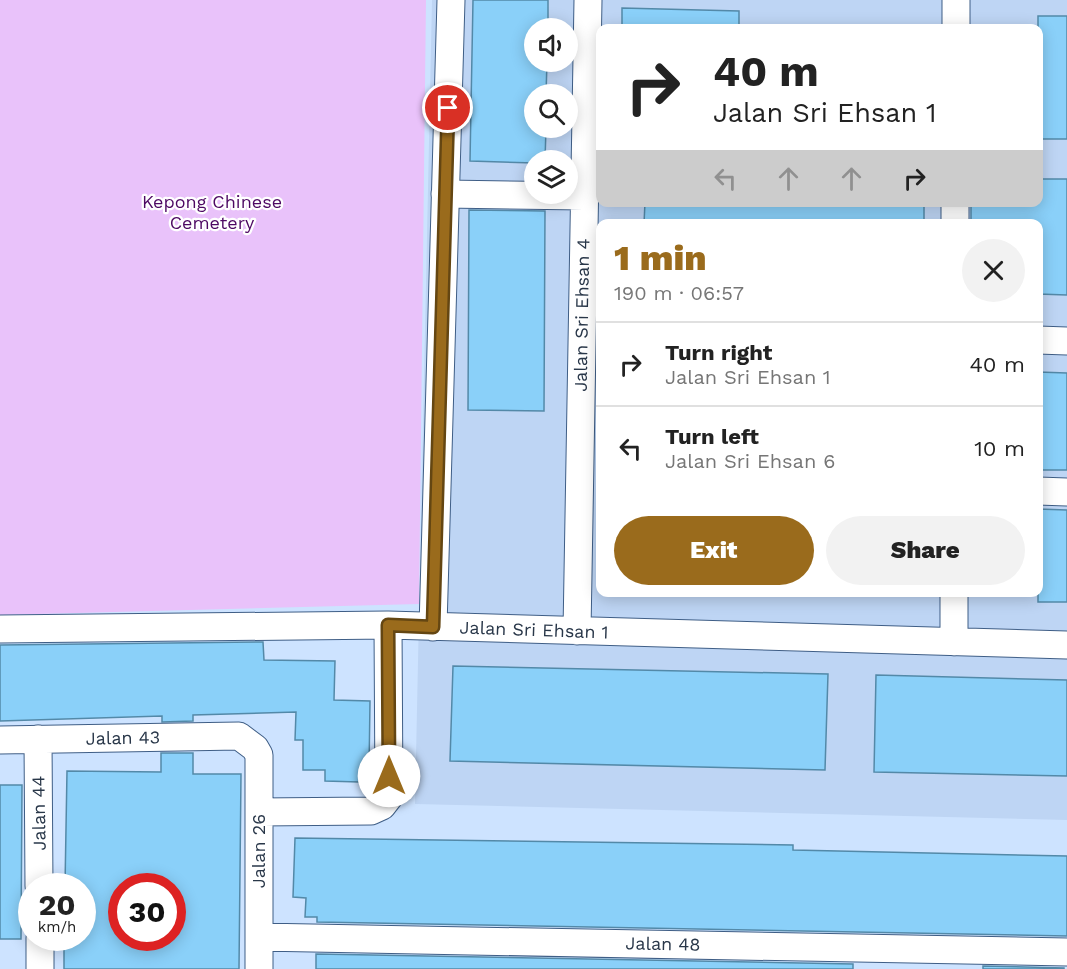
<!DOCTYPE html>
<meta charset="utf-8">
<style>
body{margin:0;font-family:"Work Sans",sans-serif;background:#f2f2f2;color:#222;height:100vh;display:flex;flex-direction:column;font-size:22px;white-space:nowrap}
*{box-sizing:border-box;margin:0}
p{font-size:20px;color:#767676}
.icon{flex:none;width:33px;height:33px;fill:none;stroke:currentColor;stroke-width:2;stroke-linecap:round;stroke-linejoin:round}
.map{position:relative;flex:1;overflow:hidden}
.drawer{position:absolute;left:596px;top:219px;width:447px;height:378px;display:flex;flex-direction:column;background:#fff;border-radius:12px;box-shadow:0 3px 15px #0003}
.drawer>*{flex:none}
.banner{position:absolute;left:596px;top:24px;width:447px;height:183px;border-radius:12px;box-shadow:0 3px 15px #0003;background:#fff;color:#222;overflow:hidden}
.fabs{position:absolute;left:524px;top:18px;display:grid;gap:12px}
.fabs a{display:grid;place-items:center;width:54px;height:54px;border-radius:50%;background:#fff;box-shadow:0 3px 15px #0003;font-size:30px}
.speed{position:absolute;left:18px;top:873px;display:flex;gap:12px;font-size:30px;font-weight:700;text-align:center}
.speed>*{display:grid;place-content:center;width:78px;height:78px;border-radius:50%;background:#fff;box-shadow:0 3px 15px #0003;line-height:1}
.speed small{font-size:15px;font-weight:400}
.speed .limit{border:9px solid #d22;background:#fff;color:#111}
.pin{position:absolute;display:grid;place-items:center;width:51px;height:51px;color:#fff;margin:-26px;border:3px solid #fff;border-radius:50%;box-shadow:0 2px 6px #0007}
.me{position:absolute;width:66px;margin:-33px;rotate:0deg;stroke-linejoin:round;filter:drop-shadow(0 0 4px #0008)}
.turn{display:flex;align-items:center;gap:21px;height:126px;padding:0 18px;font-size:27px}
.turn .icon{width:78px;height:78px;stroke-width:2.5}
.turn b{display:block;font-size:42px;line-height:51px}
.lanes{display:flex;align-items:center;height:57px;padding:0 18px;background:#0003;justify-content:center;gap:30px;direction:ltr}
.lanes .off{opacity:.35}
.round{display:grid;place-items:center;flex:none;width:63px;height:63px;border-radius:32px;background:#f2f2f2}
.head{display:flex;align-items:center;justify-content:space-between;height:102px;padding:0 18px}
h1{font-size:36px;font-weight:800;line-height:45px;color:#9a6b1c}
.action{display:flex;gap:12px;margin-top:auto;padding:12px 18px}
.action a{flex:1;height:69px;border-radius:36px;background:#9a6b1c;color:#fff;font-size:24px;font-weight:800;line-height:69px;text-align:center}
.action a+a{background:#f2f2f2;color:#222}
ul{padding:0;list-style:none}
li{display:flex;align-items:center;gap:18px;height:84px;padding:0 18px;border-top:2px solid #e0e0e0}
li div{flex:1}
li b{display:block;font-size:22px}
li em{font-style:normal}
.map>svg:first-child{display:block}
.built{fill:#bed5f4;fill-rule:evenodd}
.green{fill:#e9c2fa}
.building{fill:#8ad0f9;stroke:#5389a8;stroke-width:1.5;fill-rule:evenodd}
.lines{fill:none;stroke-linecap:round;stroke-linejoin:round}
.minor-casing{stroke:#3f5e86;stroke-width:29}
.minor{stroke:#fff;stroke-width:27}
.route-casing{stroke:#644612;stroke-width:15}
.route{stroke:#9a6b1c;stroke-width:10}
.labels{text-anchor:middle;stroke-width:4.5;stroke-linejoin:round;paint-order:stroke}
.park-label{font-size:18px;fill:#4d0863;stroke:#fff}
.street-label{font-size:18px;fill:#293749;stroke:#fff}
</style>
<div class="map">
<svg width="1067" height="969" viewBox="0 0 1067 969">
<rect width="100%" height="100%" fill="#cde3ff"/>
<!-- built -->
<path class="built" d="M 432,0 L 1067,0 L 1067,820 L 415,804 ZM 534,28 L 567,28 L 567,62 L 534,62 ZM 600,28 L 1038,28 L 1038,202 L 600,202 ZM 534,94 L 567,94 L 567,128 L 534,128 ZM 534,160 L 567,160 L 567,194 L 534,194 ZM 600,224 L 1038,224 L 1038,592 L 600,592 Z"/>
<!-- green -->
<path class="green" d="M 0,0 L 426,0 L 419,604 L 0,615 Z"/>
<!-- building -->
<path class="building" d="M 473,0 L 548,0 L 548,28 L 534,28 L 534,62 L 547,62 L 546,94 L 534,94 L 534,128 L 546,128 L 545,160 L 534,160 L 534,163 L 470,161 Z
M 622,8 L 739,11 L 739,28 L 622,28 Z
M 1038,16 L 1067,16 L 1067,139 L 1038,139 Z
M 1038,179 L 1067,179 L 1067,295 L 1038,294 L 1038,224 L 971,224 L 971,202 L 1038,202 Z
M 645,202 L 924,202 L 924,224 L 644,224 Z
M 469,210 L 545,211 L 544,411 L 468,410 Z
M 1038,372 L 1067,373 L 1067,470 L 1038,470 Z
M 1038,509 L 1067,510 L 1067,602 L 1038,602 Z
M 263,642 L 264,660 L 335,661 L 334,700 L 370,701 L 369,771 L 359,771 L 359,782 L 325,781 L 325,770 L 303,770 L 303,740 L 295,740 L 296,712 L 193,715 L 193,721 L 162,722 L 162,716 L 0,721 L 0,645 Z
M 453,666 L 828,674 L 825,770 L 450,761 Z
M 876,675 L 1067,680 L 1067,776 L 874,772 Z
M 161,753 L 193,753 L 193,774 L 241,774 L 239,969 L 64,969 L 64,938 L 82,938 L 82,886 L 65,886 L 67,771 L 161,772 ZM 122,886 L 172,886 L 172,938 L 122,938 Z
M 0,785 L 22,785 L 21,939 L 0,939 Z
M 295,838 L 793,845 L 793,850 L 1067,856 L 1067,936 L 317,922 L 317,917 L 305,917 L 306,898 L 293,897 Z
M 316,954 L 853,964 L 853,969 L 316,969 Z
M 983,966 L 1064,968 L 1064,969 L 983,969 Z"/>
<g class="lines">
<!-- minor casing -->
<g class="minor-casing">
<path id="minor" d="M 956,28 L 956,0
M 445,194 L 584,196
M 955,202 L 955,224
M 1038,340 L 1067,341
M 1038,491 L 1067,492
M 433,627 L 451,0
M 0,629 L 388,625 L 1067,645
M 577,631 L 588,0
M 954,642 L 954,592
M 38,739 L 39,886
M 0,740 L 239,736 L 255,748 L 259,755 L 259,969
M 259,812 L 371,811 L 382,806 L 389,797 L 388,625
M 259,937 L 1067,952
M 40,938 L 40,969"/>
</g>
<!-- minor -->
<use href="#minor" class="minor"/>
</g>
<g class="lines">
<!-- route casing -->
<g class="route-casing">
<path id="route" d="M 389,776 L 388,625 L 433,627 L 448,108"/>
</g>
<!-- route -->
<use href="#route" class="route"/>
</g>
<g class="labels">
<!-- park labels -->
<g class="park-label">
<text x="212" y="208">Kepong Chinese<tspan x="212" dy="21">Cemetery</tspan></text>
</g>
<!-- street labels -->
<g class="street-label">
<text transform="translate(582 315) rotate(-89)" y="6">Jalan Sri Ehsan 4</text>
<text transform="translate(534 630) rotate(2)" y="6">Jalan Sri Ehsan 1</text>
<text transform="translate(123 738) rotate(-1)" y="6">Jalan 43</text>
<text transform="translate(39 813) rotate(-91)" y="6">Jalan 44</text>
<text transform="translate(259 851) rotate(-90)" y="6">Jalan 26</text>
<text transform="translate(663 944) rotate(1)" y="6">Jalan 48</text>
</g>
</g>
</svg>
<div class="fabs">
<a><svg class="icon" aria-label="sound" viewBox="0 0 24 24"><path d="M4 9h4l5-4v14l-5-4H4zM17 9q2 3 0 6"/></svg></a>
<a><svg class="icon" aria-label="search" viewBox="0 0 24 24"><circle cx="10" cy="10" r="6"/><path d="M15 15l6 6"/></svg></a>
<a><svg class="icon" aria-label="layers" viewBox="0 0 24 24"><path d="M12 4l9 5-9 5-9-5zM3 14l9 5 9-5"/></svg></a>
</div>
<div class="speed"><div>20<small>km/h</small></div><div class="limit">30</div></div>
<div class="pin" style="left:448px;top:108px;background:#d93025"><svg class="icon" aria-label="arrive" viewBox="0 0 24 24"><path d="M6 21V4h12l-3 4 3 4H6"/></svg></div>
<svg class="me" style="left:389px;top:776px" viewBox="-20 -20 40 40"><circle r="19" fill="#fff"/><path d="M0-13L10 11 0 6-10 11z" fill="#9a6b1c"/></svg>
<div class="banner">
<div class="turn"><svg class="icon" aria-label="right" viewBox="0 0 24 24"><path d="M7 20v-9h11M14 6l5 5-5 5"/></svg><div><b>40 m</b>Jalan Sri Ehsan 1</div></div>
<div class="lanes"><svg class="icon off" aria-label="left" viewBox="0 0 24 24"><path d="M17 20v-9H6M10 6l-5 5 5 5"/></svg><svg class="icon off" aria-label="ahead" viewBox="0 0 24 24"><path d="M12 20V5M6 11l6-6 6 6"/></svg><svg class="icon off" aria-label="ahead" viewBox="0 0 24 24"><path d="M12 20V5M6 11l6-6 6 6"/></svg><svg class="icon" aria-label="right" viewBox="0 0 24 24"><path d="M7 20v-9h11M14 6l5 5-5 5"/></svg></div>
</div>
<section class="drawer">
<div class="head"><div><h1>1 min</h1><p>190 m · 06:57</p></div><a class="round"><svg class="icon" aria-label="close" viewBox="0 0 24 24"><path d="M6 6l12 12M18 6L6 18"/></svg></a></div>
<ul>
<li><svg class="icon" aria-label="right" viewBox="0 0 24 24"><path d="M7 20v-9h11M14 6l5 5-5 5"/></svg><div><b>Turn right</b><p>Jalan Sri Ehsan 1</p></div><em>40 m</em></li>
<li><svg class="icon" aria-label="left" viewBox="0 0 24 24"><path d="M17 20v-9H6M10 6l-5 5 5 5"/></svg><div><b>Turn left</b><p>Jalan Sri Ehsan 6</p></div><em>10 m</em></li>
</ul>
<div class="action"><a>Exit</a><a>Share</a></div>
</section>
</div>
